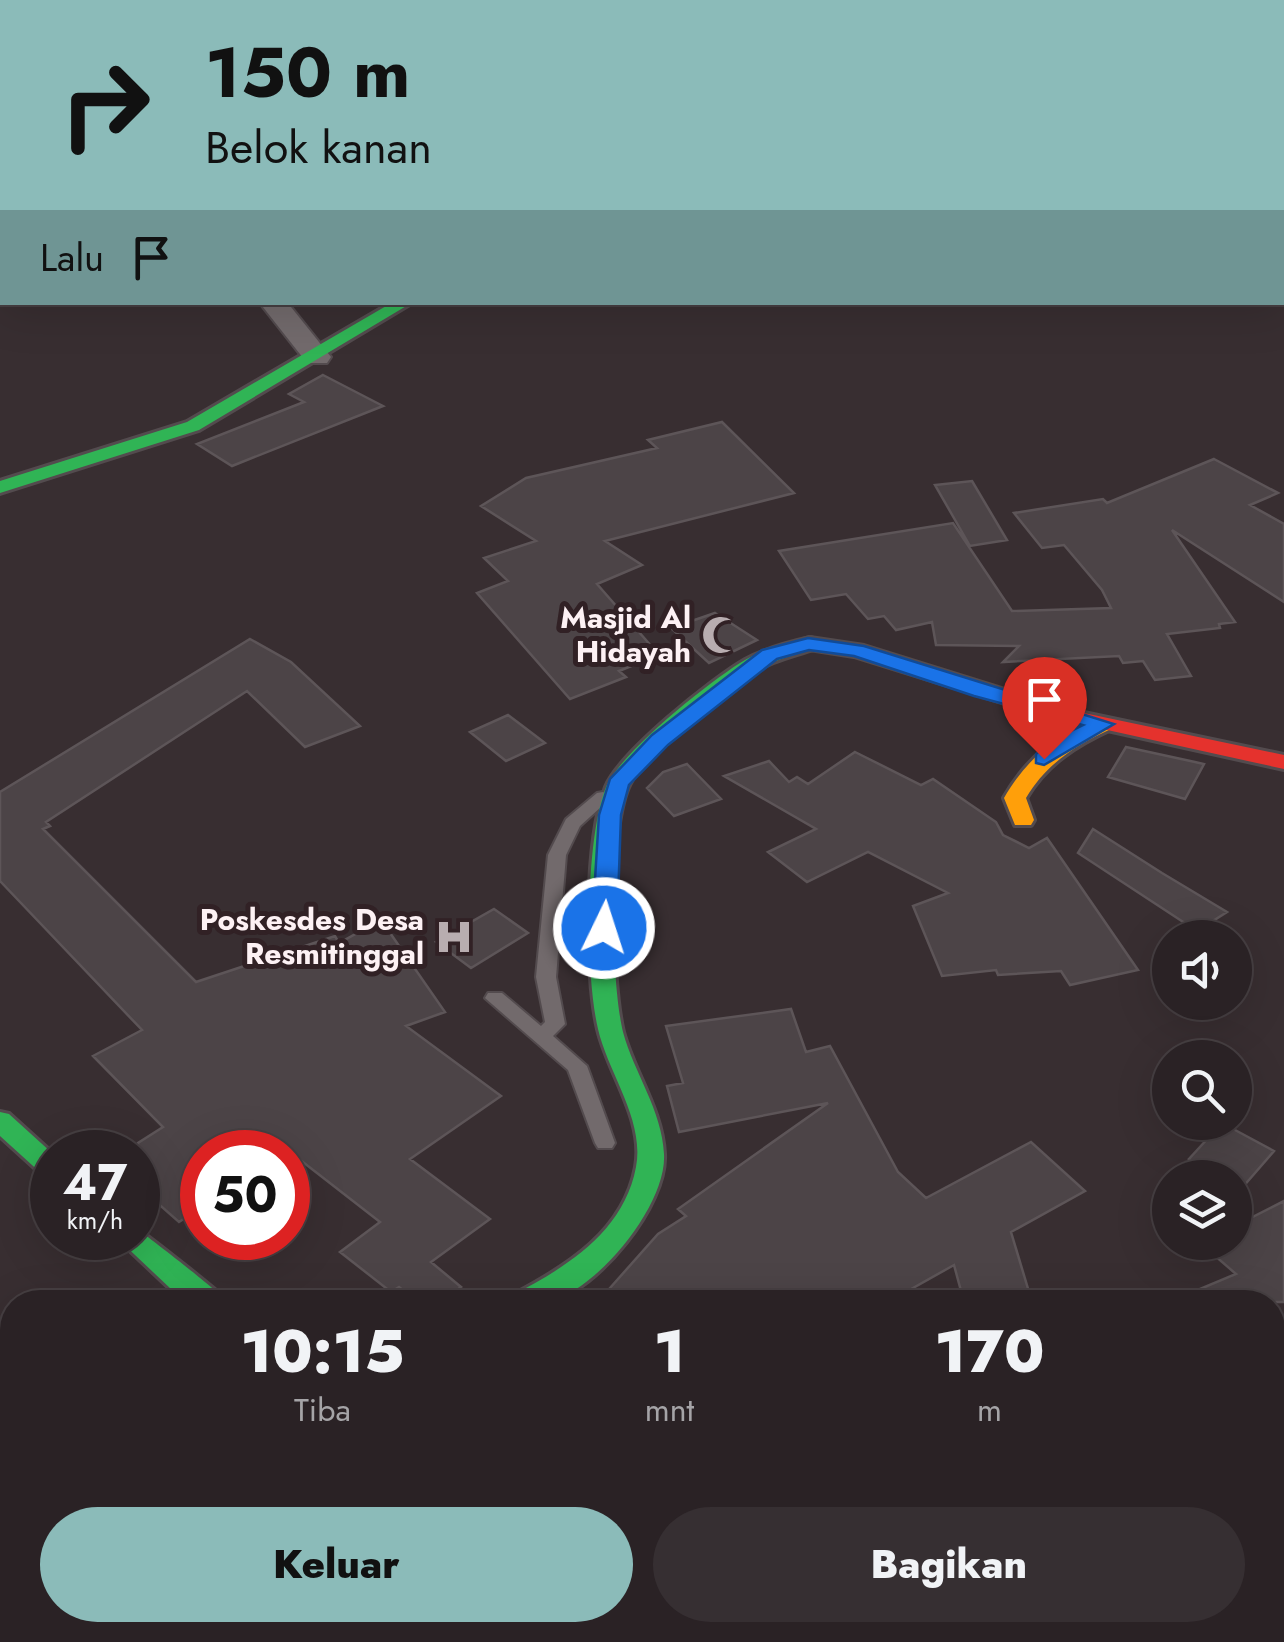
<!DOCTYPE html>
<html lang="id">
<style>
body{margin:0;font-family:Jost,sans-serif;background:#362f32;color:#f1f3f6;height:100vh;display:flex;flex-direction:column;font-size:38px;white-space:nowrap}
*{box-sizing:border-box;margin:0}
p{font-size:32px;color:#a5a4a7}
.icon{flex:none;width:55px;height:55px;fill:none;stroke:currentColor;stroke-width:2;stroke-linecap:round;stroke-linejoin:round}
.map{position:relative;flex:1;overflow:hidden}
.side{position:absolute;left:0px;top:1290px;width:1285px;height:352px;display:flex;flex-direction:column;background:#2a2225;border-radius:40px 40px 0 0;box-shadow:0 10px 40px #0002,0 0 0 2px #463f42}
.side>*{flex:none}
.guide{position:absolute;left:0px;top:0px;width:1285px;height:305px;box-shadow:0 10px 40px #0002,0 0 0 2px #463f42;background:#8bbbb9;color:#111;overflow:hidden}
.controls{position:absolute;left:1152px;top:920px;display:grid;gap:20px}
.controls a{display:grid;place-items:center;width:100px;height:100px;border-radius:50%;background:#2a2225;box-shadow:0 10px 40px #0002,0 0 0 2px #463f42;font-size:50px}
.speed{position:absolute;left:30px;top:1130px;display:flex;gap:20px;font-size:50px;font-weight:700;text-align:center}
.speed>*{display:grid;place-content:center;width:130px;height:130px;border-radius:50%;background:#2a2225;box-shadow:0 10px 40px #0002,0 0 0 2px #463f42;line-height:1}
.speed small{font-size:25px;font-weight:400}
.speed .limit{border:15px solid #d22;background:#fff;color:#111}
.pin{position:absolute;display:grid;place-items:center;width:85px;height:85px;color:#fff;margin:-102px -42px;border-radius:50% 50% 50% 0;rotate:-45deg;box-shadow:0 0 10px #0007}
.pin .icon{rotate:45deg}
.me{position:absolute;width:110px;margin:-55px;rotate:4deg;stroke-linejoin:round;filter:drop-shadow(0 0 8px #0008)}
.turn{display:flex;align-items:center;gap:35px;height:210px;padding:0 40px;font-size:45px}
.turn .icon{width:130px;height:130px;stroke-width:2.5}
.turn b{display:block;font-size:70px;line-height:85px}
.then{display:flex;align-items:center;height:95px;padding:0 40px;background:#0003;gap:20px;font-size:38px}
.eta{display:flex;justify-content:space-evenly;align-items:center;height:170px;text-align:center}
.eta b{font-size:60px;font-weight:800;line-height:70px}
.action{display:flex;gap:20px;margin-top:auto;padding:20px 40px}
.action a{flex:1;height:115px;border-radius:60px;background:#8bbbb9;color:#111;font-size:40px;font-weight:800;line-height:115px;text-align:center}
.action a+a{background:#362f32;color:#f1f3f6}
.map>svg:first-child{display:block}
.building{fill:#4c4447;stroke:#5d5558;stroke-width:2.5}
.lines{fill:none;stroke-linecap:round;stroke-linejoin:round}
.lane-casing{stroke:#534b4e;stroke-width:4}
.street-casing{stroke:#534b4e;stroke-width:4}
.fast-casing{stroke:#534b4e;stroke-width:6}
.slow-casing{stroke:#534b4e;stroke-width:6}
.jam-casing{stroke:#534b4e;stroke-width:6}
.lane{fill:#726a6c;fill-rule:evenodd}
.street{fill:#726a6c;fill-rule:evenodd}
.fast{fill:#30b455;fill-rule:evenodd}
.slow{fill:#ff9f0a;fill-rule:evenodd}
.jam{fill:#e5322d;fill-rule:evenodd}
.route{fill:#1a73e8;stroke:#114b97;stroke-width:2.5}
.labels{text-anchor:middle;stroke-width:10;stroke-linejoin:round;paint-order:stroke}
.poi-label{font-size:30px;font-weight:bold;fill:#fdf1f4;stroke:#312125;text-anchor:end}
</style>
<div class="map">
<svg width="1284" height="1642" viewBox="0 0 1284 1642">
<rect width="100%" height="100%" fill="#382e31"/>
<!-- building -->
<path class="building" d="M 323,375 L 383,406 L 232,466 L 197,444 L 304,402 L 289,394 Z
M 722,422 L 794,493 L 605,541 L 642,565 L 597,584 L 659,655 L 619,671 L 626,677 L 570,699 L 477,593 L 508,581 L 484,558 L 536,541 L 481,506 L 526,478 L 657,448 L 648,440 Z
M 1214,459 L 1278,493 L 1250,505 L 1284,524 L 1284,602 L 1172,530 L 1235,622 L 1219,624 L 1220,628 L 1167,634 L 1191,676 L 1155,680 L 1143,661 L 1123,663 L 1119,656 L 1003,662 L 1019,646 L 936,645 L 932,622 L 896,630 L 884,616 L 868,619 L 846,594 L 811,600 L 779,551 L 953,523 L 1012,611 L 1111,608 L 1102,590 L 1064,545 L 1042,548 L 1014,513 L 1103,499 L 1107,503 Z
M 972,481 L 1007,540 L 970,546 L 935,485 Z
M 715,613 L 757,640 L 709,663 L 671,628 Z
M 250,639 L 291,662 L 360,726 L 305,747 L 247,691 L 46,822 L 50,826 L 43,829 L 196,982 L 335,936 L 339,943 L 381,920 L 445,1012 L 406,1026 L 501,1096 L 410,1159 L 490,1219 L 431,1262 L 461,1287 L 440,1302 L 418,1302 L 399,1287 L 391,1292 L 340,1252 L 380,1222 L 290,1152 L 202,1152 L 202,1207 L 179,1222 L 138,1186 L 138,1143 L 163,1127 L 93,1056 L 142,1030 L 0,881 L 0,792 Z
M 508,715 L 520,724 L 545,743 L 506,761 L 470,732 Z
M 1126,747 L 1195,762 L 1204,764 L 1185,799 L 1108,777 Z
M 855,752 L 921,785 L 933,779 L 996,822 L 1003,835 L 1029,848 L 1047,838 L 1138,970 L 1070,985 L 1061,971 L 998,975 L 996,970 L 942,976 L 913,906 L 948,893 L 868,852 L 807,882 L 768,852 L 816,829 L 724,776 L 769,761 L 789,782 L 797,777 L 808,784 Z
M 687,764 L 721,799 L 674,816 L 647,788 L 663,772 Z
M 1093,829 L 1162,873 L 1227,912 L 1197,931 L 1078,853 Z
M 494,909 L 528,933 L 471,968 L 436,942 Z
M 791,1009 L 806,1052 L 830,1046 L 898,1172 L 926,1198 L 1031,1142 L 1085,1191 L 1011,1232 L 1032,1302 L 964,1302 L 954,1265 L 888,1302 L 590,1302 L 602,1297 L 658,1234 L 686,1216 L 678,1209 L 828,1103 L 679,1132 L 667,1086 L 683,1083 L 666,1026 Z
M 1222,1123 L 1274,1151 L 1242,1188 L 1235,1184 L 1235,1178 L 1222,1178 L 1189,1159 Z
M 1284,1201 L 1284,1302 L 1169,1302 L 1236,1274 L 1214,1255 L 1235,1242 L 1235,1226 Z"/>
<g class="lines">
<!-- lane casing -->
<g class="lane-casing">
<path id="lane" d="M 603,792 L 612,797 L 580,826 L 566,855 L 556,977 L 565,1024 L 553,1036 L 587,1066 L 615,1143 L 612,1148 L 598,1148 L 595,1143 L 568,1070 L 485,998 L 488,993 L 502,993 L 541,1026 L 545,1022 L 536,977 L 548,855 L 566,819 L 597,793 Z"/>
</g>
<!-- street casing -->
<g class="street-casing">
<path id="street" d="M 901,0 L 922,0 L 923,2 L 902,2 Z
M 1065,0 L 1108,0 L 1109,2 L 1066,2 Z
M 259,302 L 287,302 L 331,357 L 327,363 L 307,363 Z"/>
</g>
<!-- fast casing -->
<g class="fast-casing">
<path id="fast" d="M 393,302 L 413,302 L 199,430 L 0,493 L 0,481 L 187,422 Z
M 810,638 L 817,640 L 820,644 L 817,648 C 798,654 777,659 760,668 C 730,686 645,754 630,783 C 607,827 611,983 623,1032 C 634,1073 662,1110 664,1154 C 667,1205 598,1289 549,1302 C 538,1305 522,1302 511,1302 L 515,1294 C 568,1266 624,1231 636,1167 C 645,1120 608,1073 598,1029 C 585,974 585,840 606,787 C 620,753 712,679 745,660 C 765,649 788,643 810,638 Z
M 0,1112 L 9,1114 L 52,1153 L 52,1178 L 43,1175 L 0,1136 Z
M 138,1230 C 148,1236 225,1297 228,1302 L 192,1302 L 172,1290 L 117,1238 L 138,1238 Z"/>
</g>
<!-- slow casing -->
<g class="slow-casing">
<path id="slow" d="M 219,0 L 242,0 L 243,2 L 221,2 Z
M 1103,718 L 1114,724 L 1111,729 C 1076,745 1046,764 1026,798 L 1034,820 L 1031,825 L 1015,825 L 1004,798 C 1025,761 1060,729 1103,718 Z"/>
</g>
<!-- jam casing -->
<g class="jam-casing">
<path id="jam" d="M 810,638 L 864,646 L 1065,709 L 1284,755 L 1284,769 L 1053,718 L 854,656 L 803,648 L 800,644 L 803,640 Z"/>
</g>
<!-- lane -->
<use href="#lane" class="lane"/>
<!-- street -->
<use href="#street" class="street"/>
<!-- fast -->
<use href="#fast" class="fast"/>
<!-- slow -->
<use href="#slow" class="slow"/>
<!-- jam -->
<use href="#jam" class="jam"/>
</g>
<!-- route -->
<path class="route" d="M 808,638 L 864,646 L 1114,724 L 1044,765 L 1036,763 L 1036,754 L 1052,740 L 1083,725 L 974,696 L 854,656 L 809,650 L 777,659 L 668,745 L 629,785 L 621,815 L 617,928 L 613,934 L 596,934 L 592,928 L 599,815 L 610,779 L 652,735 L 762,650 Z"/>
<!-- icons -->
<defs>
<g id="mosque-bare" transform="scale(3)"><path d="M3.5-4.9A6 6 0 1 0 3.5 4.9A5 5 0 1 1 3.5-4.9Z" fill="#b8adb0" stroke="#312125" stroke-width="2.5" paint-order="stroke"/></g>
<g id="hospital-bare" transform="scale(3)"><path d="M-5-5h3v3.5h4V-5h3V5h-3V1.5h-4V5h-3Z" fill="#b8adb0" stroke="#312125" stroke-width="2.5" paint-order="stroke"/></g>
</defs>
<g fill-rule="evenodd">
<use href="#mosque-bare" x="721" y="635"/>
<use href="#hospital-bare" x="454" y="937"/>
</g>
<g class="labels">
<!-- poi labels -->
<g class="poi-label">
<text x="691" y="628">Masjid Al<tspan x="691" dy="34">Hidayah</tspan></text>
<text x="424" y="930">Poskesdes Desa<tspan x="424" dy="34">Resmitinggal</tspan></text>
</g>
</g>
</svg>
<div class="controls">
<a><svg class="icon" aria-label="sound" viewBox="0 0 24 24"><path d="M4 9h4l5-4v14l-5-4H4zM17 9q2 3 0 6"/></svg></a>
<a><svg class="icon" aria-label="search" viewBox="0 0 24 24"><circle cx="10" cy="10" r="6"/><path d="M15 15l6 6"/></svg></a>
<a><svg class="icon" aria-label="layers" viewBox="0 0 24 24"><path d="M12 4l9 5-9 5-9-5zM3 14l9 5 9-5"/></svg></a>
</div>
<div class="speed"><div>47<small>km/h</small></div><div class="limit">50</div></div>
<div class="pin" style="left:1044px;top:759px;background:#d93025"><svg class="icon" aria-label="arrive" viewBox="0 0 24 24"><path d="M6 21V4h12l-3 4 3 4H6"/></svg></div>
<svg class="me" style="left:604px;top:928px" viewBox="-20 -20 40 40"><circle r="17" fill="#1a73e8" stroke="#fff" stroke-width="3"/><path d="M0-11L8 9 0 5-8 9z" fill="#fff"/></svg>
<div class="guide">
<div class="turn"><svg class="icon" aria-label="right" viewBox="0 0 24 24"><path d="M7 20v-9h11M14 6l5 5-5 5"/></svg><div><b>150 m</b>Belok kanan</div></div>
<div class="then">Lalu<svg class="icon" aria-label="arrive" viewBox="0 0 24 24"><path d="M6 21V4h12l-3 4 3 4H6"/></svg></div>
</div>
<section class="side">
<div class="eta">
<div><b>10:15</b><p>Tiba</p></div>
<div><b>1</b><p>mnt</p></div>
<div><b>170</b><p>m</p></div>
</div>
<div class="action"><a>Keluar</a><a>Bagikan</a></div>
</section>
</div>
